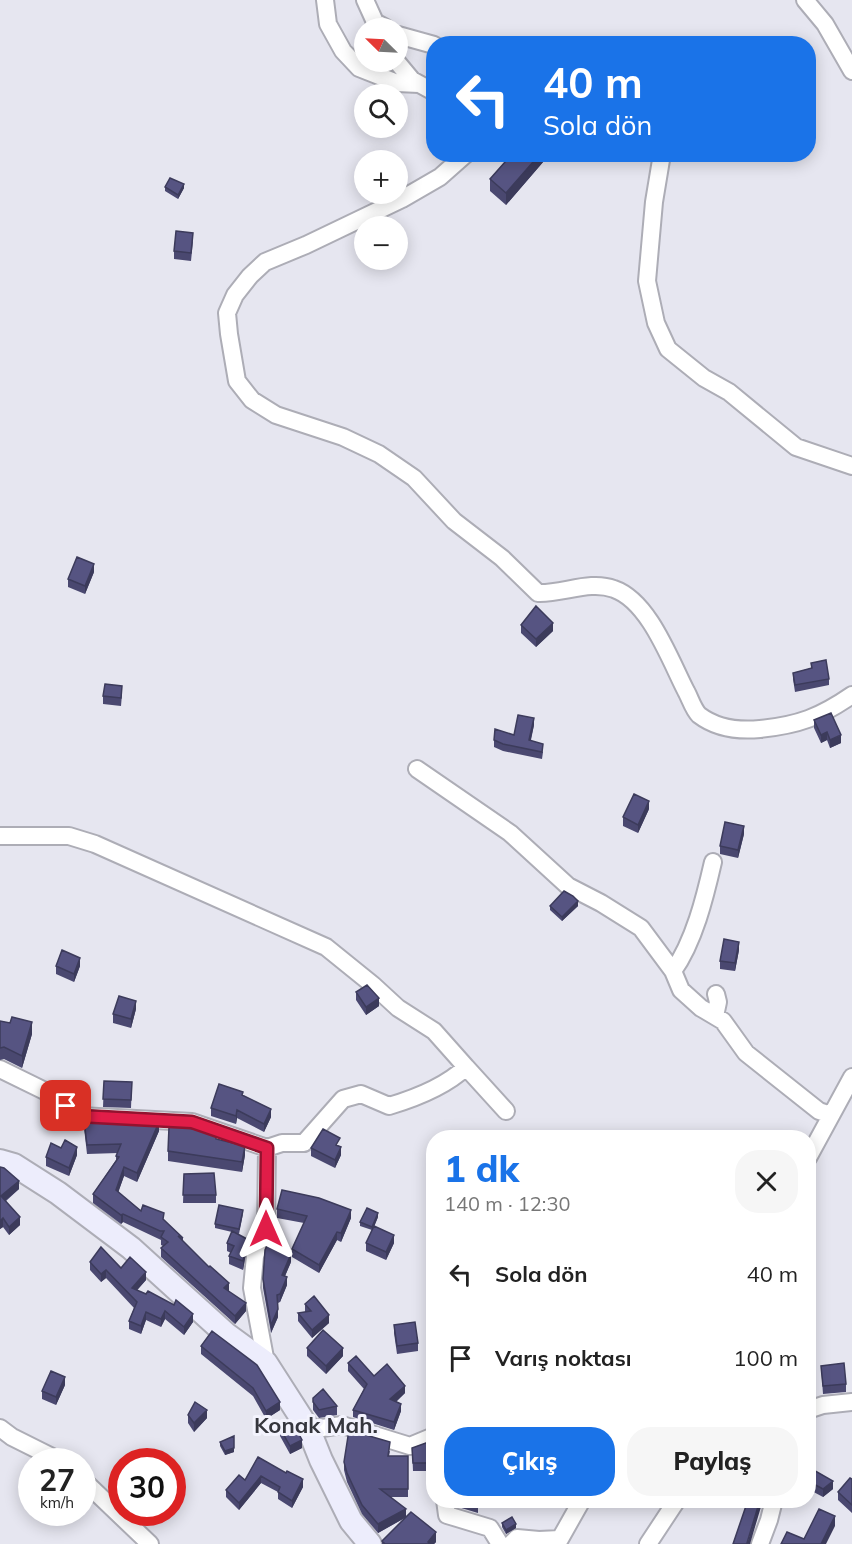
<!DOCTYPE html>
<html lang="tr">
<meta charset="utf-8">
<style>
body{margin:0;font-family:Mulish,sans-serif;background:#f6f6f6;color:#222;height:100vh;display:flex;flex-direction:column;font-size:22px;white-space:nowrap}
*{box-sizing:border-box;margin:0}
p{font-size:20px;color:#767676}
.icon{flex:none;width:33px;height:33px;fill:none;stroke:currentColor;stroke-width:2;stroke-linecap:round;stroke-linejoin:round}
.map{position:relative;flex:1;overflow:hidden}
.details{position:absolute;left:426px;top:1130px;width:390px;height:378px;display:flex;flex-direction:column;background:#fff;border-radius:24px;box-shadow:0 3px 15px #0003}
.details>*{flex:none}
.guide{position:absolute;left:426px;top:36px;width:390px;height:126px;border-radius:24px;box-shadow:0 3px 15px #0003;background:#1a73e8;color:#fff;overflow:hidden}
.needle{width:39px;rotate:294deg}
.tools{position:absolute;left:354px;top:18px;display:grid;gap:12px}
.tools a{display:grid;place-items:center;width:54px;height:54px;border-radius:50%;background:#fff;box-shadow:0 3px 15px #0003;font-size:30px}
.speed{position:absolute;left:18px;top:1448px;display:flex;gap:12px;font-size:30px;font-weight:700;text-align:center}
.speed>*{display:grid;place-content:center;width:78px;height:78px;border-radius:50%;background:#fff;box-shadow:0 3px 15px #0003;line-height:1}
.speed small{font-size:15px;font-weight:400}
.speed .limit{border:9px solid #d22;background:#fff;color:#111}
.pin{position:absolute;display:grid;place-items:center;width:51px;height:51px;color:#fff;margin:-26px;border-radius:12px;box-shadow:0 3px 9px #0006}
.me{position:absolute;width:66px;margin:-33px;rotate:0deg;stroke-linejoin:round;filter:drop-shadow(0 0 4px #0008)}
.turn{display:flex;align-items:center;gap:21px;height:126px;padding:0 18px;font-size:27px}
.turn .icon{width:78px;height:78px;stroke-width:2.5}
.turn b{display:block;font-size:42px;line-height:51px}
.round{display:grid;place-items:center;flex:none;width:63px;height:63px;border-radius:24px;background:#f6f6f6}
.headline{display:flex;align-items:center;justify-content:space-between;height:102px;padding:0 18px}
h1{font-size:36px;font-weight:800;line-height:45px;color:#1a73e8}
.button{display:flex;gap:12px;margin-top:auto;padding:12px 18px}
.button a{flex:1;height:69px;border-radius:24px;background:#1a73e8;color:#fff;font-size:24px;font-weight:800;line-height:69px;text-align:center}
.button a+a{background:#f6f6f6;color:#222}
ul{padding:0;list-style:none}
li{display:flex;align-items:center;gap:18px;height:84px;padding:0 18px}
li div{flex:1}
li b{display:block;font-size:22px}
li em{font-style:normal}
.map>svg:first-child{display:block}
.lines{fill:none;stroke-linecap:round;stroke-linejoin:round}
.street-casing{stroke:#adadb6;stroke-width:20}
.secondary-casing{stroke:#adadb6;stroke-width:26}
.street{stroke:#fff;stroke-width:16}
.secondary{stroke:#ededfc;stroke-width:22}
.wall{fill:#4a4870}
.shaded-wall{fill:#3c3b5b}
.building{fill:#565482;stroke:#3c3b5b;stroke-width:1.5}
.route-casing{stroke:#92132f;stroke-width:15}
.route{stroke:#e11d48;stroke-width:10}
.labels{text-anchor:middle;stroke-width:6;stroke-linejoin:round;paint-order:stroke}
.district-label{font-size:22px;font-weight:bold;fill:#35363d;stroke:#f3f3fd}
</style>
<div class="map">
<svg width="852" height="1544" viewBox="0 0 852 1544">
<rect width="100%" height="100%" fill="#e6e6f0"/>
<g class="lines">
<!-- street casing -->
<g class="street-casing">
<path id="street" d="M 325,0 L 328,24 L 343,51 L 359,68 L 397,83 L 419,84
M 365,0 L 375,22 L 386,28
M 805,0 L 825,24 L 852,71
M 398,35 L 434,45
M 397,62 L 412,80 L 434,92
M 466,154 L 440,177 L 402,199 L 306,245 L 265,262 L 250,276 L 235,295 L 227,313 L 229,334 L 237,381 L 252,400 L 276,415 L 343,437 L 379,454 L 414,478 L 454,521 L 502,558 L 538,593 C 563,594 590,580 614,589 C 649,601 670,660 686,691 C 690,698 693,709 699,715 C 716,728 739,731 760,729 C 799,725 820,717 852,695
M 662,154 L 654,202 L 647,281 L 656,323 L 668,349 L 704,378 L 729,392 L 796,447 L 852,466
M 417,769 L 510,833 L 568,886 L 601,903 L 641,928 L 673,971
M 0,836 L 69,836 L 95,844 L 326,947 L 373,985 L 398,1008 L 434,1031 L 466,1067
M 713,862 C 705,897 694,942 673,971 L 681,990 L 701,1008 L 723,1021 L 746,1053 L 819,1111 L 831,1115
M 715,1016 L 718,1002 L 716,994
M 0,1069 L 53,1095 L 80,1116 L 192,1122 L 267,1148 L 266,1229 L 255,1256 L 252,1288 L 266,1363
M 267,1148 L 282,1143 L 304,1143 L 343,1099 L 361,1094 L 389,1106 C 416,1098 445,1087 466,1067 L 506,1111
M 808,1158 L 852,1077
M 808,1410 L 823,1405 L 852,1402
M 0,1428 L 12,1437 L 60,1461
M 309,1430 L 342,1425 L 410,1446 L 434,1436
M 82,1479 L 150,1544
M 445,1500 L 447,1515 L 490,1528 L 500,1544
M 511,1544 L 517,1538 L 539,1540 L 560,1539 L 582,1500
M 648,1544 L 677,1500
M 760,1544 L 769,1520 L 774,1500"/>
</g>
<!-- secondary casing -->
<g class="secondary-casing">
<path id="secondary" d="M 0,1161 L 14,1165 L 58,1193 L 131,1248 L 226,1334 L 266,1363 L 309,1430 L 321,1460 L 351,1521 L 370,1544"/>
</g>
<!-- street -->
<use href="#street" class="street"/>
<!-- secondary -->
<use href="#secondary" class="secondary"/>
</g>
<!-- wall -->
<path class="wall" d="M 512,154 L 550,154 L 506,205 L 490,191 L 490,179 Z
M 629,154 L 643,154 L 643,160 L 630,161 Z
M 165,187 L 184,188 L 178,199 L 165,191 Z
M 193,241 L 191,261 L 174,259 L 174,251 Z
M 94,572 L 85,594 L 68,587 L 68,579 Z
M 521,625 L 553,631 L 536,647 L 521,633 Z
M 811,663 L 829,679 L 829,685 L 795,692 L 793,679 L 793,673 L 811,668 Z
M 122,694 L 121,706 L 103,704 L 103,696 Z
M 814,720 L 841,743 L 830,748 L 827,740 L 821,743 L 814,728 Z
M 534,725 L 531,740 L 543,752 L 542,759 L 503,751 L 494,747 L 494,740 L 514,735 Z
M 649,809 L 638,833 L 623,826 L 623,817 Z
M 744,834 L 738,858 L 720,854 L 720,846 Z
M 550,906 L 578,906 L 562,921 L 550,910 Z
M 739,950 L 735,971 L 720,969 L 720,961 Z
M 56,966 L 80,966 L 74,982 L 56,974 Z
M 356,992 L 379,1006 L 366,1015 L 356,1000 Z
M 136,1009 L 131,1028 L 113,1023 L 113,1014 Z
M 0,1021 L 10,1023 L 32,1034 L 22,1068 L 4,1059 L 0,1060 Z
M 104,1081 L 132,1082 L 131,1108 L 103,1107 Z
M 243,1095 L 271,1117 L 264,1132 L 237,1118 L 236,1124 L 211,1116 L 211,1108 Z
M 84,1120 L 159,1131 L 137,1182 L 124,1176 L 118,1192 L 141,1211 L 164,1220 L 183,1238 L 183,1242 L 229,1291 L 246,1311 L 235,1324 L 161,1257 L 161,1248 L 163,1246 L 161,1245 L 161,1240 L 123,1222 L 121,1224 L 93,1203 L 93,1194 L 116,1160 L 116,1156 L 118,1153 L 87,1154 L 84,1128 Z
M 340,1146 L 341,1155 L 335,1168 L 311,1156 L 311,1148 Z
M 61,1148 L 77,1155 L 69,1176 L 46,1166 L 46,1157 Z
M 168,1151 L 245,1155 L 242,1172 L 168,1161 Z
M 0,1167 L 19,1189 L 6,1201 L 20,1225 L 9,1235 L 3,1227 L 0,1229 Z
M 184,1174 L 216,1195 L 216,1203 L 183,1203 Z
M 277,1209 L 351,1218 L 341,1242 L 337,1240 L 319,1273 L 292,1257 L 292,1249 L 304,1223 L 277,1218 Z
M 243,1214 L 239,1234 L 235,1233 L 247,1247 L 243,1270 L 229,1264 L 229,1256 L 231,1253 L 227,1251 L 227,1243 L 232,1232 L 215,1228 L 215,1224 Z
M 378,1217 L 374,1227 L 394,1243 L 386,1260 L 366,1251 L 366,1243 L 372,1230 L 360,1226 L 360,1222 Z
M 90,1262 L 121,1268 L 146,1280 L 137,1290 L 193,1322 L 184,1335 L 165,1319 L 161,1327 L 146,1320 L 141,1334 L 129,1329 L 129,1321 L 134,1308 L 106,1278 L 101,1282 L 90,1270 Z
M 291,1262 L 285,1276 L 287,1285 L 280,1302 L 278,1303 L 278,1317 L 271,1333 L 263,1288 L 263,1279 Z
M 305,1304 L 329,1323 L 312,1338 L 298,1321 L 298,1313 L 305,1312 Z
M 394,1325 L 418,1343 L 418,1351 L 397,1354 L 394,1333 Z
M 201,1346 L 280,1410 L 266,1419 L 253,1396 L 201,1354 Z
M 307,1348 L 343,1356 L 326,1374 L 307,1356 Z
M 348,1363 L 374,1376 L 405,1393 L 396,1402 L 401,1411 L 394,1430 L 353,1417 L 353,1410 L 364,1389 L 348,1371 Z
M 821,1366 L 846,1384 L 846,1392 L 823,1394 Z
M 65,1385 L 56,1405 L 42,1399 L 42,1391 Z
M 313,1398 L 337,1406 L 337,1415 L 319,1418 L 313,1410 Z
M 188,1415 L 207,1418 L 194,1432 L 188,1423 Z
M 280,1428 L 302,1448 L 290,1454 L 280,1436 Z
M 434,1440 L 434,1471 L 413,1471 L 412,1448 Z
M 220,1442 L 234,1452 L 225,1455 L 220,1446 Z
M 390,1451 L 389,1456 L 408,1456 L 408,1497 L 391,1497 L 406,1517 L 436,1542 L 434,1544 L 382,1544 L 382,1541 L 405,1518 L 378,1533 L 362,1514 L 347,1482 L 344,1470 L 344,1462 Z
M 258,1457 L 303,1487 L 292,1508 L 278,1499 L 278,1492 L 261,1483 L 239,1510 L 226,1497 L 226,1490 L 245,1480 Z
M 808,1469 L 833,1489 L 823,1497 L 808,1489 Z
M 852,1479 L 852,1513 L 838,1500 L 838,1492 Z
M 457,1500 L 478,1501 L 478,1513 L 458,1507 Z
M 502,1523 L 516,1528 L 506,1534 L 502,1527 Z"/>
<!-- shaded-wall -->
<path class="shaded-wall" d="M 540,154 L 550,154 L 506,205 L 506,193 Z
M 184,184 L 184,188 L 178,199 L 178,195 Z
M 94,564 L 94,572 L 85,594 L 85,586 Z
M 553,623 L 553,631 L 536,647 L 536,639 Z
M 534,718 L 534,725 L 529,747 L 529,740 Z
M 827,732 L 827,740 L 821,743 L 821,735 Z
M 841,735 L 841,743 L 830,748 L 830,740 Z
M 649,801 L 649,809 L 638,833 L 638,825 Z
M 744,826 L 744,834 L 738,858 L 738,850 Z
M 578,901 L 578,906 L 562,921 L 562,917 Z
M 739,942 L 739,950 L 735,971 L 735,963 Z
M 80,958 L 80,966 L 74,982 L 74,974 Z
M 379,998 L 379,1006 L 366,1015 L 366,1007 Z
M 136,1001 L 136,1009 L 131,1028 L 131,1019 Z
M 32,1022 L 32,1034 L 22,1068 L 22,1056 Z
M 271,1109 L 271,1117 L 264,1132 L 264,1124 Z
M 237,1110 L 237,1118 L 236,1124 L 236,1116 Z
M 159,1122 L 159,1131 L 137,1182 L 137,1173 Z
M 245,1146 L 245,1155 L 242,1172 L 242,1162 Z
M 77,1147 L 77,1155 L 69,1176 L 69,1168 Z
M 341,1147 L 341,1155 L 335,1168 L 335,1160 Z
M 124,1167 L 124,1176 L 116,1199 L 116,1190 Z
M 19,1181 L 19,1189 L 1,1204 L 1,1196 Z
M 351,1210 L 351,1218 L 341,1242 L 341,1233 Z
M 378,1213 L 378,1217 L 372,1231 L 372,1227 Z
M 123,1214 L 123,1222 L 121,1224 L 121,1215 Z
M 20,1217 L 20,1225 L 9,1235 L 9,1227 Z
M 3,1218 L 3,1227 L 0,1229 L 0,1221 Z
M 337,1232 L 337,1240 L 319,1273 L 319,1265 Z
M 394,1235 L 394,1243 L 386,1260 L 386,1252 Z
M 247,1239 L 247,1247 L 243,1270 L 243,1261 Z
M 291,1254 L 291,1262 L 282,1283 L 282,1275 Z
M 106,1270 L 106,1278 L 101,1282 L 101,1274 Z
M 146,1272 L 146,1280 L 132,1296 L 132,1288 Z
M 287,1277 L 287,1285 L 280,1302 L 280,1294 Z
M 229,1283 L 229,1292 L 224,1288 Z
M 246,1303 L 246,1311 L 235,1324 L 235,1316 Z
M 278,1309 L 278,1317 L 271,1333 L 271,1325 Z
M 165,1311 L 165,1319 L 161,1327 L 161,1319 Z
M 146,1312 L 146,1320 L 141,1334 L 141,1326 Z
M 193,1314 L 193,1322 L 184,1335 L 184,1327 Z
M 329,1315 L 329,1323 L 312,1338 L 312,1330 Z
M 343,1348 L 343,1356 L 326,1374 L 326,1366 Z
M 65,1377 L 65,1385 L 56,1405 L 56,1397 Z
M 405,1386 L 405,1393 L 390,1407 L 390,1399 Z
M 280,1402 L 280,1410 L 266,1419 L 266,1411 Z
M 401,1404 L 401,1411 L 394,1430 L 394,1422 Z
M 207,1410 L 207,1418 L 194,1432 L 194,1423 Z
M 302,1440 L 302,1448 L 290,1454 L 290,1446 Z
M 811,1447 L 811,1454 L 808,1455 L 808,1448 Z
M 234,1448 L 234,1452 L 225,1455 L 225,1451 Z
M 261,1476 L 261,1483 L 239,1510 L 239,1503 Z
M 303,1479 L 303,1487 L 292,1508 L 292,1501 Z
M 833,1481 L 833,1489 L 823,1497 L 823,1489 Z
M 760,1500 L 763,1500 L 750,1544 L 747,1544 Z
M 406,1509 L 406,1517 L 378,1533 L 378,1524 Z
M 835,1516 L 835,1526 L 826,1544 L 821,1544 Z
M 516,1524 L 516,1528 L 506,1534 L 506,1530 Z
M 436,1532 L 436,1542 L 434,1544 L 428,1544 L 428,1542 Z"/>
<!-- building -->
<path class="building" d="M 512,154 L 540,154 L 506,193 L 490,179 Z
M 170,178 L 184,184 L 178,195 L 165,187 Z
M 176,231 L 193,233 L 191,253 L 174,251 Z
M 77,557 L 94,564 L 85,586 L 68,579 Z
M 536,606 L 553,623 L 536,639 L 521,625 Z
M 826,660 L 829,679 L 795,685 L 793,673 L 812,668 L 811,663 Z
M 105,684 L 122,686 L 121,698 L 103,696 Z
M 831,713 L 841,735 L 830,740 L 827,732 L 821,735 L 814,720 Z
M 518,715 L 534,718 L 529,740 L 543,744 L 542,752 L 503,744 L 494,740 L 495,729 L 514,735 Z
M 634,794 L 649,801 L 638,825 L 623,817 Z
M 725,822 L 744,826 L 738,850 L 720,846 Z
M 564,891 L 573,896 L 578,901 L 562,917 L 550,906 Z
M 724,939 L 739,942 L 735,963 L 720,961 Z
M 62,950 L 80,958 L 74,974 L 56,966 Z
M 367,985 L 379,998 L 366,1007 L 356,992 Z
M 119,996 L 136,1001 L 131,1019 L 113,1014 Z
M 12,1017 L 32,1022 L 22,1056 L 4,1047 L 0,1048 L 0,1021 L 10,1023 Z
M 104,1081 L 132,1082 L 131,1100 L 103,1099 Z
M 219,1084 L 243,1092 L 242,1095 L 271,1109 L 264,1124 L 237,1110 L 236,1116 L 211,1108 Z
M 84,1120 L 159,1122 L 137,1173 L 124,1167 L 116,1190 L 141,1211 L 143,1205 L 164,1213 L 163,1219 L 183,1238 L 178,1236 L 209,1267 L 210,1266 L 229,1283 L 224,1288 L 246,1303 L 235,1316 L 161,1248 L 168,1242 L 161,1237 L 164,1231 L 160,1231 L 123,1214 L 121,1215 L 93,1194 L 119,1157 L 116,1156 L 121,1144 L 87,1145 Z
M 169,1127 L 184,1127 L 216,1134 L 216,1139 L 245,1146 L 242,1162 L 168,1151 Z
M 323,1129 L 340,1138 L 336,1145 L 341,1147 L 335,1160 L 311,1148 Z
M 65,1140 L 77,1147 L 69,1168 L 46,1157 L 51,1143 L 61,1148 Z
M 0,1167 L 4,1168 L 19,1181 L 1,1196 L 20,1217 L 9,1227 L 3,1218 L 0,1221 Z
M 214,1173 L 216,1195 L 183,1195 L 184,1174 Z
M 282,1190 L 319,1198 L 351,1210 L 341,1233 L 337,1232 L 319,1265 L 292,1249 L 307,1216 L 277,1209 Z
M 219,1205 L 243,1210 L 239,1229 L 215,1224 Z
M 367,1208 L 378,1213 L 372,1227 L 360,1222 Z
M 374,1226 L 394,1235 L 386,1252 L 366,1243 Z
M 232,1231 L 247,1239 L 243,1261 L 229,1256 L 234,1246 L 227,1243 Z
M 268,1243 L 291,1254 L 282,1275 L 287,1277 L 280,1294 L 277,1295 L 278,1309 L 271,1325 L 263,1279 L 265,1250 Z
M 101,1247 L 121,1268 L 130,1257 L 146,1272 L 132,1288 L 146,1294 L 148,1291 L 174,1305 L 176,1300 L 193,1314 L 184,1327 L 165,1311 L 161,1319 L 146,1312 L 141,1326 L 129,1321 L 137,1302 L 106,1270 L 101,1274 L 90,1262 Z
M 314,1296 L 329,1315 L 312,1330 L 298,1313 L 311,1311 L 305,1304 Z
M 415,1322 L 418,1343 L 397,1346 L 394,1325 Z
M 323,1330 L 343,1348 L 326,1366 L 307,1348 Z
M 212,1331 L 257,1365 L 280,1402 L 266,1411 L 253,1388 L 201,1346 Z
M 356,1356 L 374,1376 L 387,1364 L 405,1386 L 390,1399 L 401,1404 L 394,1422 L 353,1410 L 367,1384 L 348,1363 Z
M 844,1363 L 846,1384 L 823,1386 L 821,1366 Z
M 51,1371 L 65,1377 L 56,1397 L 42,1391 Z
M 323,1389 L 337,1406 L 319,1410 L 313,1402 L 313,1398 Z
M 195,1402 L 207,1410 L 194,1423 L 188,1415 Z
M 292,1421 L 302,1440 L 290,1446 L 280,1428 Z
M 349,1430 L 390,1442 L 388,1456 L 408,1456 L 408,1489 L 380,1489 L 406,1509 L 378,1524 L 362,1505 L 347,1473 L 344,1462 Z
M 234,1436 L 234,1448 L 225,1451 L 220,1442 Z
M 434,1440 L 434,1463 L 413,1463 L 412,1448 Z
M 258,1457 L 286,1473 L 287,1471 L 303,1479 L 292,1501 L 278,1492 L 280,1487 L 261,1476 L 239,1503 L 226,1490 L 239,1475 L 245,1480 Z
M 810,1468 L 833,1481 L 823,1489 L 808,1481 L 808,1469 Z
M 850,1478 L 852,1479 L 852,1505 L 838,1492 Z
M 460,1500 L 476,1500 L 478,1501 L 478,1505 Z
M 748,1500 L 760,1500 L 747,1543 L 750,1544 L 733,1544 Z
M 819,1509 L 835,1516 L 821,1544 L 781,1544 L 787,1532 L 804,1539 Z
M 411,1512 L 436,1532 L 428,1542 L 430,1544 L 385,1544 L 382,1541 Z
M 512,1517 L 516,1524 L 506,1530 L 502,1523 Z"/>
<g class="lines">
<!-- route casing -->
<g class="route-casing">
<path id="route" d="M 66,1106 L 80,1116 L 192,1122 L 267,1148 L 266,1229"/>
</g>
<!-- route -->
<use href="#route" class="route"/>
</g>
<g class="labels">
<!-- district labels -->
<g class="district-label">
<text x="316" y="1433">Konak Mah.</text>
</g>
</g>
</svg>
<div class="tools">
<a><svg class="needle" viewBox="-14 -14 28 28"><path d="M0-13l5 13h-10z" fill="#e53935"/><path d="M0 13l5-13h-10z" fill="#767676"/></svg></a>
<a><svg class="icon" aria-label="search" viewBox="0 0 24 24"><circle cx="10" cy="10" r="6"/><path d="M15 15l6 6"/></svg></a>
<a>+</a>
<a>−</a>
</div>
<div class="speed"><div>27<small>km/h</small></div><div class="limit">30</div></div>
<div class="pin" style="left:66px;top:1106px;background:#d93025"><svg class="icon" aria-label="arrive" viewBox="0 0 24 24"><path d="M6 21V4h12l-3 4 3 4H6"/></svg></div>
<svg class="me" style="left:266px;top:1229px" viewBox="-20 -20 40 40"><path d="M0-17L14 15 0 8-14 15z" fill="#e11d48" stroke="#fff" stroke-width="4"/></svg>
<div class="guide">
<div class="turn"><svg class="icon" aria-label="left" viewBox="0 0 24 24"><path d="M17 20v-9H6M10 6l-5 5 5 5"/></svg><div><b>40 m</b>Sola dön</div></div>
</div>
<section class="details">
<div class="headline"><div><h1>1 dk</h1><p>140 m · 12:30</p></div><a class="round"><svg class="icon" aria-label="close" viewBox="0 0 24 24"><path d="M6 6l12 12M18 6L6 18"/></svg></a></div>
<ul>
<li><svg class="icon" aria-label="left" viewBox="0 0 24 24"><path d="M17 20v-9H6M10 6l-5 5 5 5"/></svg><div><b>Sola dön</b></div><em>40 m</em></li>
<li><svg class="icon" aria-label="arrive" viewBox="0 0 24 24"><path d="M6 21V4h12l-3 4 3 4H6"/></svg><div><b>Varış noktası</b></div><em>100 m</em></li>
</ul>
<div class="button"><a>Çıkış</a><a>Paylaş</a></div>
</section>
</div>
